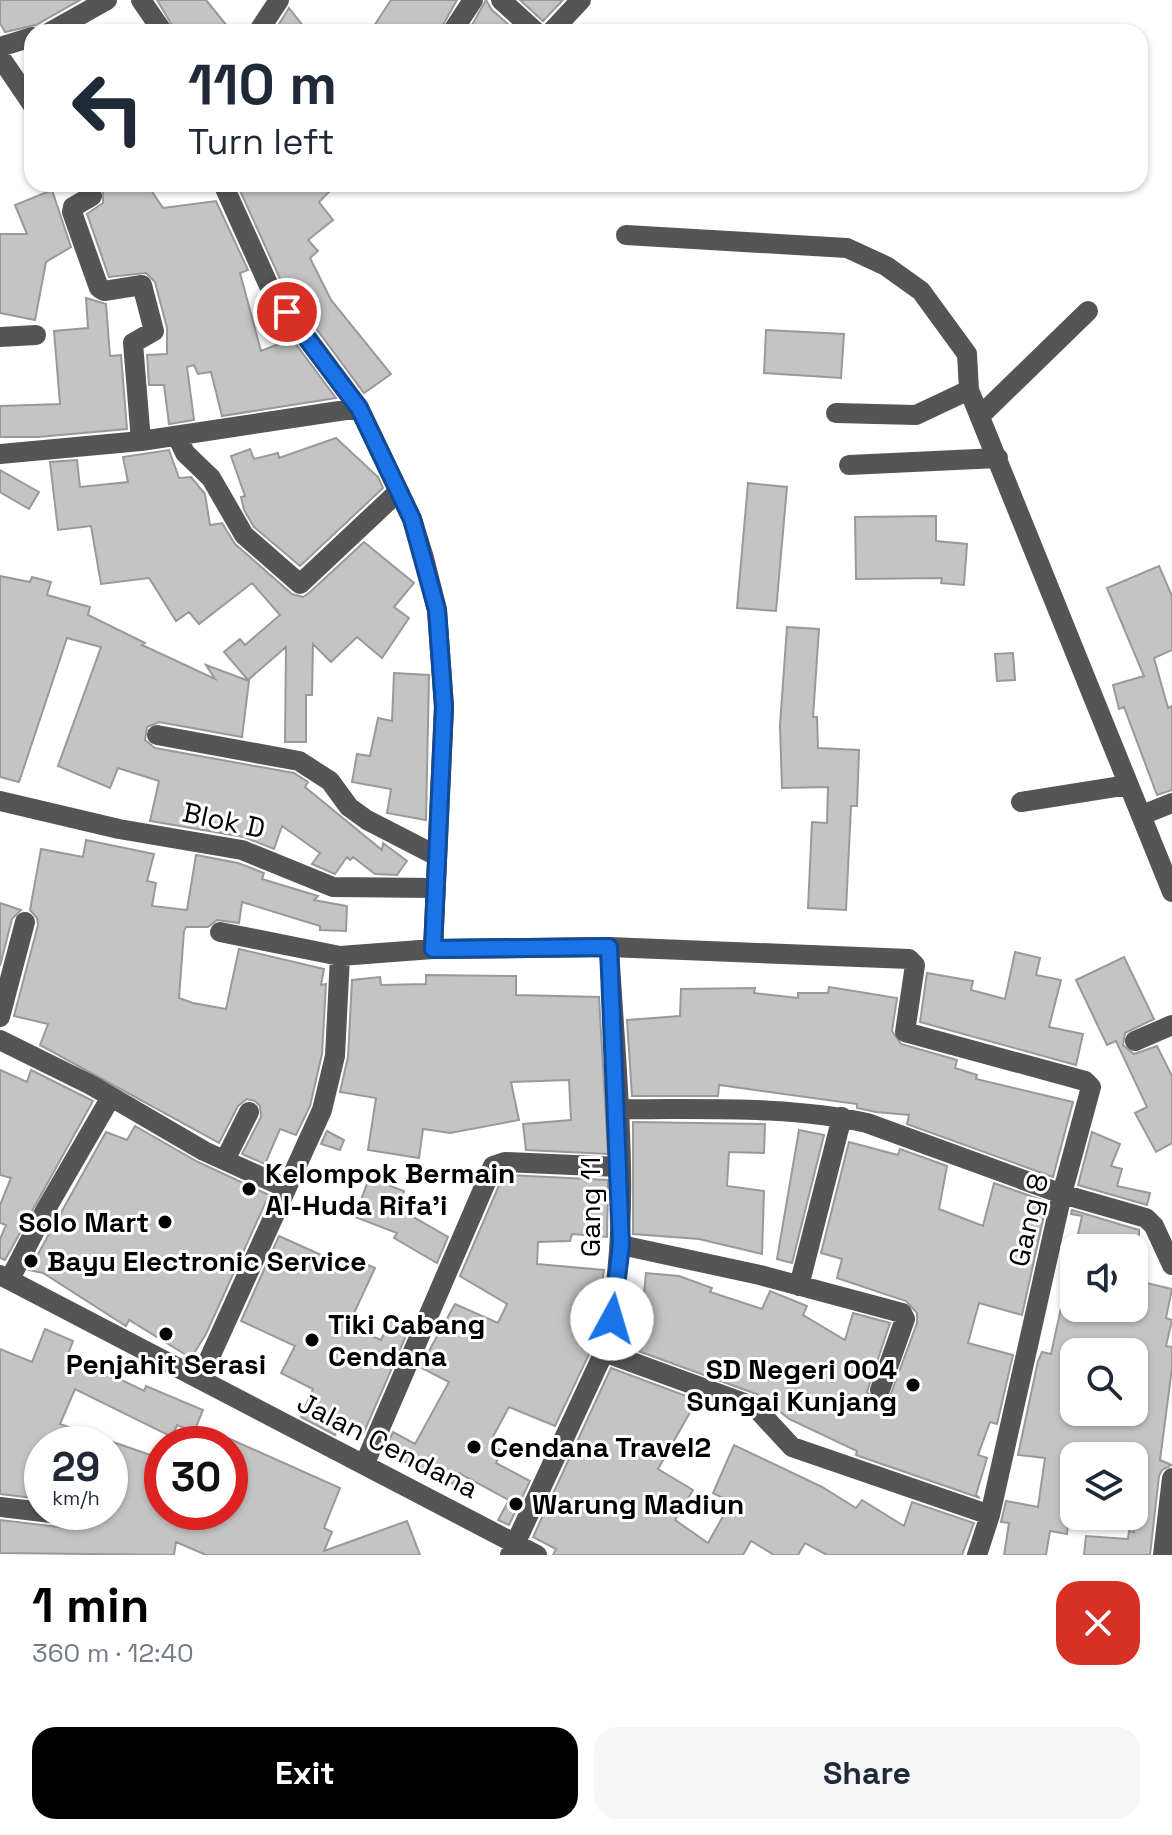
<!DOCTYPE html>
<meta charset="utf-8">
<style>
body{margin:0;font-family:"Space Grotesk",sans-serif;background:#f6f6f7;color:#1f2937;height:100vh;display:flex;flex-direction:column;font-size:30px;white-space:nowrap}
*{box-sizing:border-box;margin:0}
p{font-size:26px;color:#747a83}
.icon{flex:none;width:44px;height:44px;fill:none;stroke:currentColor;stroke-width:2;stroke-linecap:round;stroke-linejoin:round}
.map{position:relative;height:1555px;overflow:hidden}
.panel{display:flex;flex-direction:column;background:#fff;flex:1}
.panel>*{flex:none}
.top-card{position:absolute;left:24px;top:24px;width:1124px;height:168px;border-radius:24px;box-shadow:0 2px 6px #0004;background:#fff;color:#1f2937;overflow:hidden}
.tools{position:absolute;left:1060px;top:1234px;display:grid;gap:16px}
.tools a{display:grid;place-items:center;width:88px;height:88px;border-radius:16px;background:#fff;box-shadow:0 2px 6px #0004;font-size:40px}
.speed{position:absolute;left:24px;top:1426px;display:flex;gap:16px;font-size:40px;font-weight:700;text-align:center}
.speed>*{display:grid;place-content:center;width:104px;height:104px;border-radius:50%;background:#fff;box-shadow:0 2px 6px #0004;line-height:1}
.speed small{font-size:20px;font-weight:400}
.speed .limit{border:12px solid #d22;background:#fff;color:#111}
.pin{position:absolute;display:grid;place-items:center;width:68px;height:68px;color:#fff;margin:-34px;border:4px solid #fff;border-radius:50%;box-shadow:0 2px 8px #0007}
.me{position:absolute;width:88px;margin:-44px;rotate:6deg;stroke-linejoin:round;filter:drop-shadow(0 0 6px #0008)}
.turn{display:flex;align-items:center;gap:28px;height:168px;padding:0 32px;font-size:36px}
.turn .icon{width:104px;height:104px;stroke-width:2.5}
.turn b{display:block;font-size:56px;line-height:68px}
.round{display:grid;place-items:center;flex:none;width:84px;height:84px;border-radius:24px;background:#f6f6f7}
.headline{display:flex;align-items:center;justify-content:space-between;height:136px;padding:0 32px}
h1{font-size:48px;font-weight:800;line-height:60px;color:#000}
.action{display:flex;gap:16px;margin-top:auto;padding:16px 32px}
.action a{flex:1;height:92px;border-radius:24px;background:#000;color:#fff;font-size:32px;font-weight:800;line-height:92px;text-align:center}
.action a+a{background:#f6f6f7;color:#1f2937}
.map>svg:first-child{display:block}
.building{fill:#c4c4c4;stroke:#999;stroke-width:2;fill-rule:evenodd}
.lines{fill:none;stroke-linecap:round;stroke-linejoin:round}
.minor{stroke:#555;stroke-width:20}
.route-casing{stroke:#114b97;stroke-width:20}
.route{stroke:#1a73e8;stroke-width:14}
.poi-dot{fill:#000;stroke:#fff;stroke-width:3}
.labels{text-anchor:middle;stroke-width:6;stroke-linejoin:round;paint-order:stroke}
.street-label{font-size:28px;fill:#000;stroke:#fff}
.poi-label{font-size:28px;font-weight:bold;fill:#000;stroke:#fff;text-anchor:start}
</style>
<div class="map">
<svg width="1172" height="1555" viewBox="0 0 1172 1555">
<rect width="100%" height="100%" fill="#fff"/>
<!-- building -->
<path class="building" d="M 0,0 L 80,0 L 36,25 L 5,32 L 0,23 Z
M 157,0 L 206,0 L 232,32 L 176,32 Z
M 391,0 L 457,0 L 439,32 L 370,32 Z
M 486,0 L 492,10 L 517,32 L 468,32 Z
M 520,0 L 563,0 L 543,21 Z
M 289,8 L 308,32 L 274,32 Z
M 115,184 L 147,184 L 163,208 L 216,201 L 248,270 L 240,273 L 261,351 L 292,339 L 336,398 L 222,416 L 211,372 L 198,374 L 194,365 L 187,367 L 194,420 L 169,424 L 164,385 L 149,385 L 147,355 L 167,354 L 167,328 L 155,282 L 146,273 L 109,277 L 87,214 L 103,203 L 103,190 Z
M 237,184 L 337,184 L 319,202 L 333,220 L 308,240 L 318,251 L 310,258 L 331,300 L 391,374 L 364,393 L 281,281 Z
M 52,190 L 71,247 L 46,262 L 35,320 L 0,313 L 0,234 L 27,234 L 15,205 Z
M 86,298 L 106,304 L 110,356 L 121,355 L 127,429 L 38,437 L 0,437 L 0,406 L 60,404 L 54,331 L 88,328 Z
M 766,330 L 844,334 L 841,378 L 764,373 Z
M 336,438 L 378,477 L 383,488 L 300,566 L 254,527 L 244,510 L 241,497 L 245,496 L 231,456 L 250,449 L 254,459 L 278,453 L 279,458 Z
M 169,450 L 179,478 L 191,477 L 205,494 L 210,525 L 222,523 L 235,544 L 292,594 L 303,597 L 309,593 L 364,542 L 414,583 L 394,607 L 409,618 L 382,658 L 357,637 L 331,662 L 313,644 L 312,695 L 306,695 L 306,742 L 285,742 L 286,647 L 248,680 L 224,652 L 240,639 L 245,645 L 280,615 L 252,583 L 199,624 L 189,612 L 176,621 L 149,578 L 101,584 L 91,526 L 58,530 L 50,462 L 77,460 L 80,487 L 128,482 L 123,457 Z
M 0,470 L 39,492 L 29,509 L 0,492 Z
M 748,483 L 787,487 L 776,611 L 737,608 Z
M 936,516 L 936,541 L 967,544 L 964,585 L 941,583 L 942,578 L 856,579 L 855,517 Z
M 1159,566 L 1172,596 L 1172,650 L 1154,658 L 1168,708 L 1172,706 L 1172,790 L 1157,795 L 1124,707 L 1119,709 L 1113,685 L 1144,676 L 1107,588 Z
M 0,576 L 30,582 L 32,577 L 51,582 L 47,595 L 90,607 L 88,615 L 145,643 L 142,645 L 215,679 L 206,665 L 249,681 L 242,737 L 159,722 L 147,727 L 145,740 L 155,748 L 294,773 L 308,782 L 305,787 L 382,850 L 383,843 L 407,861 L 397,875 L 375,874 L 353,857 L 350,860 L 347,857 L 335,874 L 312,864 L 320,853 L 282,826 L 274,849 L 244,837 L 150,821 L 159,781 L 118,768 L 110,788 L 58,766 L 101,647 L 67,638 L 19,782 L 0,777 Z
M 787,627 L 819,629 L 813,717 L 817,717 L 818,748 L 859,750 L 857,806 L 851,806 L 846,910 L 808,908 L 812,822 L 827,823 L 828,787 L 782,788 L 780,725 Z
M 1013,653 L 1015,680 L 997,681 L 995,654 Z
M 394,673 L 429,675 L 426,820 L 387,813 L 391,789 L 352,782 L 357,754 L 370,756 L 378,718 L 392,721 Z
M 86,840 L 154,854 L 147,881 L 156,883 L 152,906 L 187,910 L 196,855 L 238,863 L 264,873 L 262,879 L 318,896 L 314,900 L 347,906 L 346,931 L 320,930 L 320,926 L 242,902 L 239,923 L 217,920 L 208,927 L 186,927 L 184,931 L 179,998 L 193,1003 L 226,1009 L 239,949 L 324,969 L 321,985 L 326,984 L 322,1054 L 310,1106 L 296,1135 L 280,1129 L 265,1164 L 242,1154 L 261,1117 L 260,1106 L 255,1101 L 247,1099 L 238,1106 L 219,1143 L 40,1045 L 48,1024 L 14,1016 L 38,925 L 37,918 L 30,910 L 41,849 L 83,857 Z
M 0,903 L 21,910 L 12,919 L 0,966 Z
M 1015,952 L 1040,958 L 1036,975 L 1061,980 L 1049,1027 L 1083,1034 L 1076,1065 L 920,1022 L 927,973 L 973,981 L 971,990 L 1005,999 Z
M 1124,957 L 1154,1019 L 1125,1033 L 1123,1045 L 1134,1054 L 1157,1046 L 1172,1076 L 1172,1143 L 1156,1152 L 1135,1113 L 1147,1107 L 1116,1041 L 1107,1045 L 1076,980 Z
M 426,975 L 516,976 L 516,995 L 599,997 L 608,1154 L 526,1150 L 523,1124 L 571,1120 L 569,1080 L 511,1082 L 519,1120 L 450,1133 L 423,1129 L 419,1158 L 368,1150 L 376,1098 L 340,1092 L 348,1057 L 352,980 L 380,977 L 381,985 L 426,984 Z
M 829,987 L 897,998 L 892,1031 L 901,1044 L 957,1060 L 955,1068 L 977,1075 L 976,1079 L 1073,1102 L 1053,1177 L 907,1124 L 909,1115 L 876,1112 L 857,1108 L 857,1104 L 719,1085 L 718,1096 L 632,1096 L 627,1020 L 680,1016 L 681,989 L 755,988 L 754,993 L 798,998 L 798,993 L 828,993 Z
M 0,1070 L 27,1082 L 31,1070 L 93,1101 L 5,1260 L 0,1258 L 0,1239 L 6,1225 L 0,1223 L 0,1205 L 11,1178 L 0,1175 Z
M 633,1122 L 765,1124 L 764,1153 L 729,1152 L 727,1186 L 764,1191 L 762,1254 L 699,1239 L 633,1234 Z
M 135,1126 L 198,1162 L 269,1195 L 206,1334 L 191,1358 L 129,1320 L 126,1326 L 43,1273 L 29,1270 L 106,1132 L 127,1140 Z
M 799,1130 L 824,1135 L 792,1263 L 777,1259 Z
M 327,1131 L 344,1140 L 340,1150 L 321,1144 Z
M 1092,1132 L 1120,1144 L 1111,1166 L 1122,1169 L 1117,1186 L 1150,1193 L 1147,1205 L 1078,1185 Z
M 849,1142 L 898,1155 L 900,1149 L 947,1166 L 939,1209 L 983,1226 L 994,1183 L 1047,1202 L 1022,1315 L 979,1303 L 968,1343 L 1013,1355 L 997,1424 L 990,1422 L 978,1455 L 987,1458 L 976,1495 L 980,1498 L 856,1455 L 857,1451 L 789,1419 L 759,1395 L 619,1344 L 628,1292 L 644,1294 L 646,1273 L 679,1276 L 712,1288 L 710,1292 L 762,1309 L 770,1291 L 807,1306 L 803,1315 L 845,1340 L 853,1313 L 890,1323 L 867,1392 L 876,1402 L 889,1399 L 917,1323 L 917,1313 L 906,1301 L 837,1278 L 842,1259 L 821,1253 Z
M 507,1175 L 608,1180 L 607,1237 L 572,1234 L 570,1241 L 538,1242 L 537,1264 L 604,1270 L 592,1348 L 555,1426 L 509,1407 L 489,1444 L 502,1451 L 496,1463 L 530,1481 L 509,1525 L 498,1520 L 509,1500 L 459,1473 L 453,1484 L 384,1452 L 393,1432 L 415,1444 L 449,1382 L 420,1367 L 455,1304 L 498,1323 L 507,1304 L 460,1276 L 503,1176 Z
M 369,1178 L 404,1191 L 398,1208 L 448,1237 L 437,1263 L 394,1238 L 397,1233 L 355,1217 Z
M 1072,1210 L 1139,1230 L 1139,1248 L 1075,1248 L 1082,1216 L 1071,1214 Z
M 279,1236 L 350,1268 L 355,1259 L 375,1268 L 348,1326 L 381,1340 L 390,1320 L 409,1329 L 364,1432 L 341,1419 L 335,1435 L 301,1417 L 313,1389 L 281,1373 L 295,1346 L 241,1321 Z
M 1134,1280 L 1172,1289 L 1166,1318 L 1172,1320 L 1166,1346 L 1172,1347 L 1172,1368 L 1160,1460 L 1172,1465 L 1162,1470 L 1159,1476 L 1150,1555 L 1084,1555 L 1086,1536 L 1128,1539 L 1129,1531 L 1134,1532 L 1134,1456 L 1074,1456 L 1067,1534 L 1050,1531 L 1046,1555 L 1004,1555 L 1009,1523 L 1001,1522 L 1006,1501 L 1038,1507 L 1045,1458 L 1018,1455 L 1038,1361 L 1042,1352 L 1051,1354 L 1061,1308 L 1134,1308 ZM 1074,1352 L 1134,1352 L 1134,1412 L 1074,1412 Z
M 45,1329 L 73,1341 L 68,1354 L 144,1391 L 146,1386 L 203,1410 L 194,1432 L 177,1425 L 172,1437 L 75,1389 L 60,1424 L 108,1441 L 108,1444 L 42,1444 L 42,1499 L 0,1494 L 0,1349 L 32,1362 Z
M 611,1368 L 697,1400 L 658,1469 L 693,1490 L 675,1520 L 708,1543 L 731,1502 L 713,1493 L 734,1445 L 822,1487 L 856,1508 L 862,1500 L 904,1526 L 912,1502 L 974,1523 L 962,1555 L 827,1555 L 805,1543 L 798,1555 L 774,1555 L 751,1541 L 743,1555 L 553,1555 L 556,1549 L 533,1537 Z
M 230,1439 L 340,1488 L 324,1528 L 332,1532 L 324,1551 L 407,1521 L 420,1555 L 206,1555 L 176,1542 L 174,1555 L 0,1553 L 0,1520 L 67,1528 L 78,1523 L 80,1512 L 110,1512 L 110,1441 L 162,1459 L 162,1512 L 230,1512 Z"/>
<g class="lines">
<!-- minor -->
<path class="minor" d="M 141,0 L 163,32
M 501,0 L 536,32
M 50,32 L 107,0
M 258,32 L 279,0
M 452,32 L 473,0
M 551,32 L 581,0
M 0,47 L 32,37
M 0,57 L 32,104
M 86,184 L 92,196 L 73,207 L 72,212 L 99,288 L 104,291 L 142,285 L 154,331 L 133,343 L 141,441
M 223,184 L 270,288 L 359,408 L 412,519 L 424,558 L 437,610 L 444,707 L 433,949 L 609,947 L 909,959 L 915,965 L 905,1032 L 1085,1081 L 1091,1087 L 1062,1194 L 990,1515 L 977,1555
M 626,235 L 847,248 L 886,266 L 921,291 L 967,354 L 969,390 L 1172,892
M 0,337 L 36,335
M 836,413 L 916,415 L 969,390
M 980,416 L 1088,311
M 177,436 L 185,453 L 211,478 L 244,535 L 300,584 L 399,491
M 0,454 L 141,441 L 359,408
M 849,465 L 998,458
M 157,735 L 299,761 L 330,781 L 349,807 L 367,820 L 435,855
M 0,801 L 119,829 L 242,850 L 333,887 L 434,888
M 1021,802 L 1128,785
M 1142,815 L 1172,803
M 340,956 L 433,949
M 0,1017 L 25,922
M 0,1040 L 91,1085 L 204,1151 L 286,1188
M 1135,1041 L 1172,1025
M 618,1109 C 700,1110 787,1105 867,1123 L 1062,1194 L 1146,1218 L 1154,1226 L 1172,1265
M 225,1160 L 249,1112
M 621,1245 L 760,1275 L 902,1313 L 905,1319 L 880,1390
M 0,1275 L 537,1555
M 10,1279 L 46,1209 L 111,1097
M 799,1286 L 842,1117
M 604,1352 L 755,1407 L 792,1447 L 990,1515
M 200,1379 L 322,1110 L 335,1056 L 340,956 L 220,932
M 365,1463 L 493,1166 L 505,1162 L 619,1167
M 0,1507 L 68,1515
M 510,1555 L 604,1352 C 635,1226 616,1076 609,947
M 1163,1555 L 1172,1478"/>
</g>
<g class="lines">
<!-- route casing -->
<g class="route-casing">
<path id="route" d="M 287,312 L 359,408 L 412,519 L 437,610 L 444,707 L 433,949 L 609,947 L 621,1245 L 612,1319"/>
</g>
<!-- route -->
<use href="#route" class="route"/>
</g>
<!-- markers -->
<g class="poi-dot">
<circle cx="249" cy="1189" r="8"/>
<circle cx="165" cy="1222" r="8"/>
<circle cx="31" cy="1261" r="8"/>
<circle cx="166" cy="1334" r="8"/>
<circle cx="312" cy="1340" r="8"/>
<circle cx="913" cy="1385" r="8"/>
<circle cx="474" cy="1447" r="8"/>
<circle cx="516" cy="1504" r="8"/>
</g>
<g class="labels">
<!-- street labels -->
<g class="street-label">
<text transform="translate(224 820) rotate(12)" y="10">Blok D</text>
<text transform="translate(590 1207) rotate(-90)" y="10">Gang 11</text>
<text transform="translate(1028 1220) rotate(-77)" y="10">Gang 8</text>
<text transform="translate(388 1445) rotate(27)" y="10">Jalan Cendana</text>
</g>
<!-- poi labels -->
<g class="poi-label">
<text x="265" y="1183">Kelompok Bermain<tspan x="265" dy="32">Al-Huda Rifa'i</tspan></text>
<text x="149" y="1232" text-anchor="end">Solo Mart</text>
<text x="47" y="1271">Bayu Electronic Service</text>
<text x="328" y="1334">Tiki Cabang<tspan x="328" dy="32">Cendana</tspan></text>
<text x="166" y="1374" text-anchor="middle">Penjahit Serasi</text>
<text x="897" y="1379" text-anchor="end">SD Negeri 004<tspan x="897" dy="32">Sungai Kunjang</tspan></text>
<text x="490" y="1457">Cendana Travel2</text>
<text x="532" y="1514">Warung Madiun</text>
</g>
</g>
</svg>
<div class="tools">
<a><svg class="icon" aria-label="sound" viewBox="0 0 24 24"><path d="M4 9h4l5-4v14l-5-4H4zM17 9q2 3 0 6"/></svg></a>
<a><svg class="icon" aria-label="search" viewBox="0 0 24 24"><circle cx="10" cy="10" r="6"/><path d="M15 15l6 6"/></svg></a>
<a><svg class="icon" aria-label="layers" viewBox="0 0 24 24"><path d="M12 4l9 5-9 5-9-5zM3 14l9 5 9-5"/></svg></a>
</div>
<div class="speed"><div>29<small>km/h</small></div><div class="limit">30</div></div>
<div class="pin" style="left:287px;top:312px;background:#d93025"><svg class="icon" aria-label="arrive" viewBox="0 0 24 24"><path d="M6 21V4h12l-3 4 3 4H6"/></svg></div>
<svg class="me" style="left:612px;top:1319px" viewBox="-20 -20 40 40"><circle r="19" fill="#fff"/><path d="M0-13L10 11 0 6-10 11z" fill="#1a73e8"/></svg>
<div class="top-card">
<div class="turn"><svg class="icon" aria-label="left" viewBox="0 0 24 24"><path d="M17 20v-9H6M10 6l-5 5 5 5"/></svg><div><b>110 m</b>Turn left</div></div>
</div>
</div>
<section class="panel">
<div class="headline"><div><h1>1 min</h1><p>360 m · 12:40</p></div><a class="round" style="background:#d93025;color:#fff"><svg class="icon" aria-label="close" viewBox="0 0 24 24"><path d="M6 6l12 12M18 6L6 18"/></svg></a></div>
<div class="action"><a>Exit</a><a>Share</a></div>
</section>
